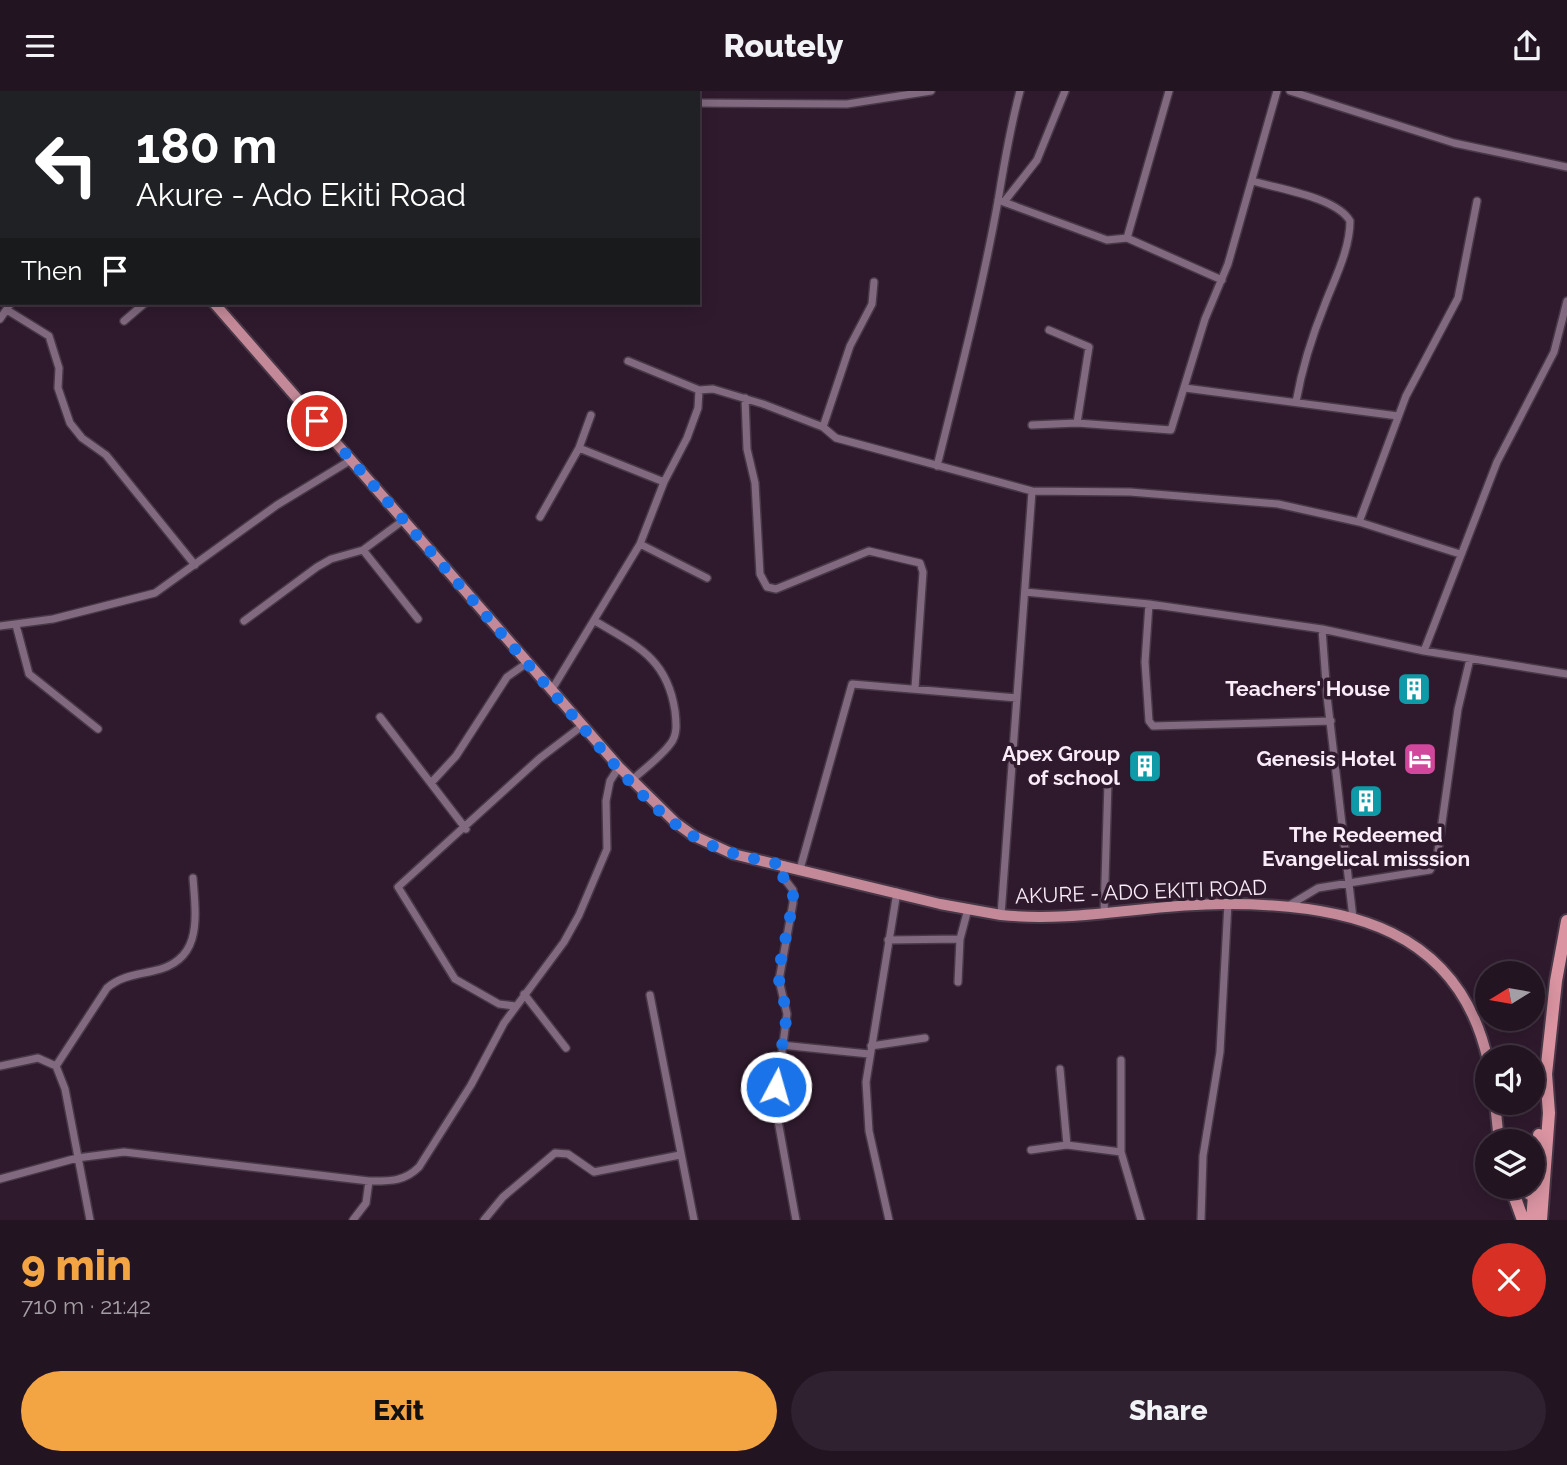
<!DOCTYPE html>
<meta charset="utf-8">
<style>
body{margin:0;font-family:Raleway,sans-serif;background:#2f212f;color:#f1f3f6;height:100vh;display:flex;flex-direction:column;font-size:26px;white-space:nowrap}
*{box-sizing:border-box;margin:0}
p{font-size:23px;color:#a39ea5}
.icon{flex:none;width:38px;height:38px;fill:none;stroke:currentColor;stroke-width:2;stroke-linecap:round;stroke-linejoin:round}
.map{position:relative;height:1129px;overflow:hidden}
.sheet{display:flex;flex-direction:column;background:#231422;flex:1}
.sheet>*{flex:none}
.guide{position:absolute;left:0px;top:0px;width:700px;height:214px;box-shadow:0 4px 18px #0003,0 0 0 2px #403340;background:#202124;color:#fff;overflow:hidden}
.needle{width:46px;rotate:259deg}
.fabs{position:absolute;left:1475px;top:870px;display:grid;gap:14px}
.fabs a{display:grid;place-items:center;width:70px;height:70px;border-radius:50%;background:#231422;box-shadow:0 4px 18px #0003,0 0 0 2px #403340;font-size:35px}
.pin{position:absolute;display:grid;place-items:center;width:60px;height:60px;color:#fff;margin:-30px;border:4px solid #fff;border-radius:50%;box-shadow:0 2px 7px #0007}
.me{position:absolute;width:77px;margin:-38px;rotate:6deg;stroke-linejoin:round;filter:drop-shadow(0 0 5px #0008)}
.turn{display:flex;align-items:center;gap:24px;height:147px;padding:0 21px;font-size:32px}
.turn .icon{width:91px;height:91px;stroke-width:2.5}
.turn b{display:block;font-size:49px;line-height:60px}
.then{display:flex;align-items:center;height:66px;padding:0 21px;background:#0003;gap:14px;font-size:26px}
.round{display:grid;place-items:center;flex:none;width:74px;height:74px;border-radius:37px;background:#2f212f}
.summary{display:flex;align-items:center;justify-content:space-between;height:119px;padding:0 21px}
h1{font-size:42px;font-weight:800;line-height:52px;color:#f3a443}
.primary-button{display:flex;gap:14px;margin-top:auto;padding:14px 21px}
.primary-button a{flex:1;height:80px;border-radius:42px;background:#f3a443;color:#111;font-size:28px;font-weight:800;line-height:80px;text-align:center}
.primary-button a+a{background:#2f212f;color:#f1f3f6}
header{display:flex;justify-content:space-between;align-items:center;height:91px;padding:0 21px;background:#231422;font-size:32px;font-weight:800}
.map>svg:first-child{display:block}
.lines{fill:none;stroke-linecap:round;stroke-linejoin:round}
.minor-casing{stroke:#483847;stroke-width:10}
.primary-casing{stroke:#483847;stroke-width:14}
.trunk-casing{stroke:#483847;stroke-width:16}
.minor{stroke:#81697f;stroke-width:7}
.primary{stroke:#c48999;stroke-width:10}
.trunk{stroke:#da94a2;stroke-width:12}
.route{stroke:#1a73e8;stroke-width:12;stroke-dasharray:0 21.6}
.labels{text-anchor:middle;stroke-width:7;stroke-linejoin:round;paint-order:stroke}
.poi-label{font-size:21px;font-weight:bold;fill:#f9ebf7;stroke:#2f1a2d;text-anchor:end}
.street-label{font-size:21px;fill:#f9ebf7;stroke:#2f1a2d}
</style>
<header><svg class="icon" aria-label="menu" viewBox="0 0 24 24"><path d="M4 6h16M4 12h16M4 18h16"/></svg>Routely<svg class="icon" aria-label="share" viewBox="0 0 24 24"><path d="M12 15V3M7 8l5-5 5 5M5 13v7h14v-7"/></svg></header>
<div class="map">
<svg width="1567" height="1129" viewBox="0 0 1567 1129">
<rect width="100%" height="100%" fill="#2f1a2d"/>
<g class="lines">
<!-- minor casing -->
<g class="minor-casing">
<path id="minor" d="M 367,0 L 369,2
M 529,0 L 529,2
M 1290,0 L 1454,52 L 1567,76
M 41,2 L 42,0
M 124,2 L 126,0
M 242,2 L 244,0
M 698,12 L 847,13 L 931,0
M 1253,90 C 1278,98 1336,106 1350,130 C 1350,158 1335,187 1325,213 C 1312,245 1302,277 1296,311
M 998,109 L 1107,149 L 1127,147 L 1222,189
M 1004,111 L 1037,69 L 1065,0
M 1127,147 L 1169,0
M 7,219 L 49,245 L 59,277 L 58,297 L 70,332 L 82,347 L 106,364 L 195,474
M 0,228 L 11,212
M 124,230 L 145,212
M 1049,239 L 1089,256 L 1077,332
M 628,270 L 699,299 L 713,298 L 763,313 L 823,336 L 836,347 L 1032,400 L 1130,401 L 1278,413 L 1359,431 L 1460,463
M 1185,297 L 1398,325
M 745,307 L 747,358 L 755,392 L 760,483 L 767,496 L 776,498 L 869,460 L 920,472 L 923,481 L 915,597
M 1032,334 L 1077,332 L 1171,339 L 1205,228 L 1228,173 L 1277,0
M 823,336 L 850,255 L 872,213 L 874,191
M 579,357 L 664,391
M 937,375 C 959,287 982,199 998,110 C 1004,73 1010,37 1020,0
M 540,426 L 579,357 L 591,324
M 1359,431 L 1406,305 L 1458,207 L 1477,110
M 640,453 L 707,487
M 363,459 L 418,528
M 1025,501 L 1149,513 L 1322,538 L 1424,560 L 1567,583
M 1149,513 L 1145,571 L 1149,630 L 1153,635 L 1331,630
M 244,530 L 317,476 L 331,468 L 363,459 L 405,428
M 595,530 C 637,555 667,567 675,620 C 676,630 678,643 671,652 C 661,666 644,678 631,690
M 16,534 L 29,583 L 98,638
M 0,535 L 53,528 L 155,502 L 277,414 L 351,369
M 1322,538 L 1327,605 L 1353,827
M 1424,560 L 1497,371 L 1554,261 L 1567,210
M 551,600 L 640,453 L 664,391 L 687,347 L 698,317 L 699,299
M 380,626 L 466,738
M 431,692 L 456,665 L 507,586 L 527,572
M 784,774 L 783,786 L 793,799 L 793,812 L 779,889 L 787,923 L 775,1013 L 796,1129
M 800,778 L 852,593 L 1017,607
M 1288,815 L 1318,797 L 1430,779 L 1437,767 L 1458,618 L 1470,568
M 1104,823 L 1108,691
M 1001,824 L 1032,400
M 888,849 L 960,848
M 958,891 L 960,848 L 968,818
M 524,903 L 566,957
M 650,904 L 694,1129
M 515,915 L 499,913 L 455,888 L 398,796 L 540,667 L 582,635
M 781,954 L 869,963
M 871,955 L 925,947
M 1121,969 L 1121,1061 L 1141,1129
M 0,975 L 38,967 L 56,975 L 65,998 L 90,1129
M 56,975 L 107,897 C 121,885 136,884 153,880 C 203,870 196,827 193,787
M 1060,978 L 1067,1054
M 1031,1059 L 1067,1054 L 1121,1061
M 0,1088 L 77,1067 L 124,1061 L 369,1090 C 389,1090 404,1091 419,1076 L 471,994 L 504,932 L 564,851 L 579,824 L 607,758 L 606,710 L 610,690 L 619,676
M 353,1129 L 366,1112 L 369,1090
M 484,1129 L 503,1106 L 555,1062 L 568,1063 L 594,1081 L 680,1064
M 889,1129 L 869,1040 L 866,991 L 897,801
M 1201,1129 L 1203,1065 L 1220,961 L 1228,812"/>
</g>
<!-- primary casing -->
<g class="primary-casing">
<path id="primary" d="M 0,48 L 2,48
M 214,212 L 619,676 L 676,732 L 694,745 L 733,763 L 940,813 L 1001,824 C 1078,832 1152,812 1228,813 C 1348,813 1459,838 1488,970
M 1495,1012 L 1499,1050
M 1516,1096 L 1540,1110"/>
</g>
<!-- trunk casing -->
<g class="trunk-casing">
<path id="trunk" d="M 1511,1096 L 1523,1129
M 1532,1129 L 1539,1044
M 1541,1129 L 1549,1022 L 1546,983 L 1556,890 L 1567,830"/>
</g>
<!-- minor -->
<use href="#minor" class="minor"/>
<!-- primary -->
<use href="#primary" class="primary"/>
<!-- trunk -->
<use href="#trunk" class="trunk"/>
</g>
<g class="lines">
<!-- route -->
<path class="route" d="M 317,330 C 401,425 483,522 567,618 C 605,661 644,715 693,745 C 721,762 753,768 784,774 L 783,786 L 793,799 L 793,812 L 780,873 L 779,889 L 787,923 L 776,996"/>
</g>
<!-- icons -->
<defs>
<g id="building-square" transform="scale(1.75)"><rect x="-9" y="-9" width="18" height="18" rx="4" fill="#0f9aa8" stroke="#2f1a2d"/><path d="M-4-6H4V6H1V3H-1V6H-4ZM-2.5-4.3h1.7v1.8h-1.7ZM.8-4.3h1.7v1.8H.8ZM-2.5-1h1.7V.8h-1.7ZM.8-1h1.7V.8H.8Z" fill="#fff"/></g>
<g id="hotel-square" transform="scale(1.75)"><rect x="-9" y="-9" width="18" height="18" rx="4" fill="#d1479c" stroke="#2f1a2d"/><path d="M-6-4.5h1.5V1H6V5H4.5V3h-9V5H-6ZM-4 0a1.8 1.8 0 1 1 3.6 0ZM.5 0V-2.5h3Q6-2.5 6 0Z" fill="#fff"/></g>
</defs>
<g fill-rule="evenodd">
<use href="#building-square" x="1414" y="598"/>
<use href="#hotel-square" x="1420" y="668"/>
<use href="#building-square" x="1145" y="675"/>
<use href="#building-square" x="1366" y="710"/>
</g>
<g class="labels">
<!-- poi labels -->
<g class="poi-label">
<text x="1390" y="605">Teachers' House</text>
<text x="1120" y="670">Apex Group<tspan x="1120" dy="24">of school</tspan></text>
<text x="1396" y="675">Genesis Hotel</text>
<text x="1366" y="751" text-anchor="middle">The Redeemed<tspan x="1366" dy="24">Evangelical misssion</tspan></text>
</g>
<!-- street labels -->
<g class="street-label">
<text transform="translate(1141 801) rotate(-2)" y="7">AKURE - ADO EKITI ROAD</text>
</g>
</g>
</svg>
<div class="fabs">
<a><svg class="needle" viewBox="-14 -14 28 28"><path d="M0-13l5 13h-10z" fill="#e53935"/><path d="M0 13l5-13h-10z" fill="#a39ea5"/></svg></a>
<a><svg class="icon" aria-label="sound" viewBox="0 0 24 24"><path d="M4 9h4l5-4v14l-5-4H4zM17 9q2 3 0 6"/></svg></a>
<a><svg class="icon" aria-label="layers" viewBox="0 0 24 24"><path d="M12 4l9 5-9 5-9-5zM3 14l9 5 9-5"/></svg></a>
</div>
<div class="pin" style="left:317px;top:330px;background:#d93025"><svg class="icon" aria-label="arrive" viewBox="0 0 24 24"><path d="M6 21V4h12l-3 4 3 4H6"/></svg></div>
<svg class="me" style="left:776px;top:996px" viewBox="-20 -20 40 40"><circle r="17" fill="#1a73e8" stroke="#fff" stroke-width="3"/><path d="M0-11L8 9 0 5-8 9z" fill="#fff"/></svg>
<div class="guide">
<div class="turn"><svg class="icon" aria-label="left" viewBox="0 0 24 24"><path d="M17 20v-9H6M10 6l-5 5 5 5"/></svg><div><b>180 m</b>Akure - Ado Ekiti Road</div></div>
<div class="then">Then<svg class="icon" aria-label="arrive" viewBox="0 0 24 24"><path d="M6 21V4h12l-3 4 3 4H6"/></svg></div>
</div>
</div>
<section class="sheet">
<div class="summary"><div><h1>9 min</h1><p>710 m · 21:42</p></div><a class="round" style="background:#d93025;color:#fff"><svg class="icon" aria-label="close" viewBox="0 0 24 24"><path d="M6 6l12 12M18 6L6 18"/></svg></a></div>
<div class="primary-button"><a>Exit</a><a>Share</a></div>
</section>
